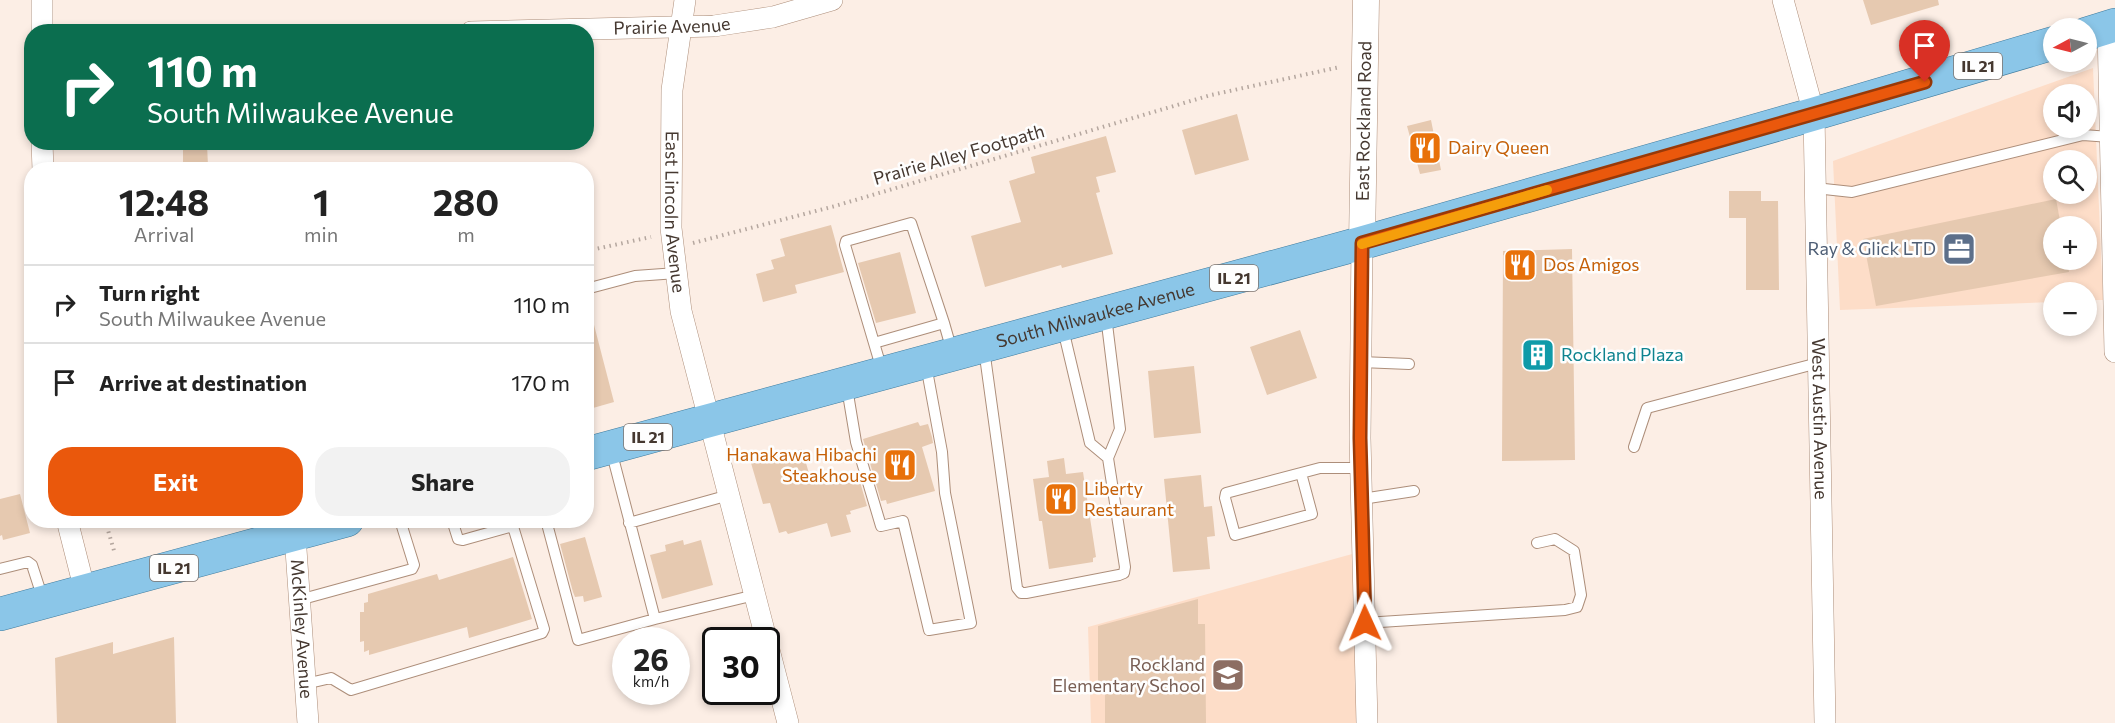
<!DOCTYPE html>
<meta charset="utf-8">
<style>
body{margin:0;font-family:Commissioner,sans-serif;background:#f2f2f2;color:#222;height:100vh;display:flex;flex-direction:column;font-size:22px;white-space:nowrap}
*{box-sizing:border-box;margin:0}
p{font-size:20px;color:#767676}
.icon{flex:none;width:33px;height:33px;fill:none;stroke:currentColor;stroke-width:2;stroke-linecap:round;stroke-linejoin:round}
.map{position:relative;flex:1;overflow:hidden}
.details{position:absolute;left:24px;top:162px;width:570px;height:366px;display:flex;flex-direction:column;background:#fff;border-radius:24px;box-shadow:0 3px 9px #0003}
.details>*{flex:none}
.top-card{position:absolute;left:24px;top:24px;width:570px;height:126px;border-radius:24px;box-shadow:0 3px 9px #0003;background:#0b6e4f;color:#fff;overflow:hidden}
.needle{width:39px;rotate:263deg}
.controls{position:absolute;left:2043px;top:18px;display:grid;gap:12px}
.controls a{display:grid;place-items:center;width:54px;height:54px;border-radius:50%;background:#fff;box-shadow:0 3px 9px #0003;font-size:30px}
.speed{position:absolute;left:612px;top:627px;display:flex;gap:12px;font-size:30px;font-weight:700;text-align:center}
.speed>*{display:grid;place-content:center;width:78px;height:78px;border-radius:50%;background:#fff;box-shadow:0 3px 9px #0003;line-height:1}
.speed small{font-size:15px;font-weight:400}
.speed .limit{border:3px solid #111;border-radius:9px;background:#fff;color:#111}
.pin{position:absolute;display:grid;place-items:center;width:51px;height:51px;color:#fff;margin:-62px -26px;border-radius:50% 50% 50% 0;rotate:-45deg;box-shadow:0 0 6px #0007}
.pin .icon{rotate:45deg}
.me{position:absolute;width:66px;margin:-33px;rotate:359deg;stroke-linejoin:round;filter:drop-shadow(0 0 4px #0008)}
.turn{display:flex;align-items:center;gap:21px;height:126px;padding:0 24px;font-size:27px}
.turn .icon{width:78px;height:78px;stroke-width:2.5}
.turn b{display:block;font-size:42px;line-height:51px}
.eta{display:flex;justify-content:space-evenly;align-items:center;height:102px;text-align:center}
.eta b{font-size:36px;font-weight:700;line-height:42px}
.cta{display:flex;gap:12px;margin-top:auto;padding:12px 24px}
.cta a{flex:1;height:69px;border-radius:24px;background:#ea580c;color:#fff;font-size:24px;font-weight:700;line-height:69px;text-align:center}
.cta a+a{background:#f2f2f2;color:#222}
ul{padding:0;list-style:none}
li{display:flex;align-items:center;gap:18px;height:78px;padding:0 24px;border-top:2px solid #e0e0e0}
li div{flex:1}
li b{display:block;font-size:22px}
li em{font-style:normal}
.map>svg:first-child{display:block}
.built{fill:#fdddc8;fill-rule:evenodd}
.building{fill:#e6c9b0}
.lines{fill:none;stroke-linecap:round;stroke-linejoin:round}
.service-casing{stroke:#ad8e7a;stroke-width:12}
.minor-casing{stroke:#ad8e7a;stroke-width:22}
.tertiary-casing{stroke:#ad8e7a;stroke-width:27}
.primary-casing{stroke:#407c9e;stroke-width:34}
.path{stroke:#b5a79f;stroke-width:4;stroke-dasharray:1.5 4.5;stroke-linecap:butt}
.service{stroke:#fff;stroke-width:10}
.minor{stroke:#fff;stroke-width:21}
.tertiary{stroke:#fff;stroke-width:26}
.primary{stroke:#8bc6e8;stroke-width:33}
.route-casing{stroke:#983908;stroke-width:15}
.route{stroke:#ea580c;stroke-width:10}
.slow{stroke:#f59e0b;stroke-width:10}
.labels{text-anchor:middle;stroke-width:5;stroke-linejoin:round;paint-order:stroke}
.shield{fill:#fefefe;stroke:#7c736e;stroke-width:1.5}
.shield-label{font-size:16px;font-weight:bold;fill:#453830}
.street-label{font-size:18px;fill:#453830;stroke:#fefefe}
.food-label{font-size:18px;fill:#c56008;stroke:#fefefe;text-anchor:start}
.service-label{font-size:18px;fill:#4e5e75;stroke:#fefefe;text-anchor:end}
.culture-label{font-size:18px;fill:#0d838f;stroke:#fefefe;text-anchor:start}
.education-label{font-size:18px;fill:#785e54;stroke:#fefefe;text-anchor:end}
</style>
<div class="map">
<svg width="2115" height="723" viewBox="0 0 2115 723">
<rect width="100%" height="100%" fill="#fceee5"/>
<!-- built -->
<path class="built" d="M 2093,68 L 2103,300 L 2087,300 L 2086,292 L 2054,292 L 2053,302 L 1840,310 L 1833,161 ZM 2054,94 L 2086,94 L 2086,128 L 2054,128 ZM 2054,160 L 2086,160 L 2086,194 L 2054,194 ZM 2054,226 L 2086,226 L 2086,260 L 2054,260 Z
M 1363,551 L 1367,723 L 1091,723 L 1088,627 Z"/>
<!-- building -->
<path class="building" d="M 1863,0 L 1938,0 L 1939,5 L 1871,25 Z
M 1237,114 L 1249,160 L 1195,175 L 1182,130 Z
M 1431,120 L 1441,170 L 1420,174 L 1407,126 Z
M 1106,136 L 1116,172 L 1096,177 L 1100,192 L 1096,193 L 1113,254 L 1062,268 L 1061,265 L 985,287 L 971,236 L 1021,222 L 1009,181 L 1035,173 L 1031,157 Z
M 183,144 L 207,144 L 208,166 L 183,166 Z
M 1729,191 L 1761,191 L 1761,201 L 1778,201 L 1779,290 L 1746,290 L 1746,218 L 1729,218 Z
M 2056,199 L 2061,226 L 2054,226 L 2054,260 L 2067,260 L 2069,272 L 1876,306 L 1863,239 Z
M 831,225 L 844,272 L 795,285 L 797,293 L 763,302 L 756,274 L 774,269 L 771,260 L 785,256 L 780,239 Z
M 1572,249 L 1575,460 L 1502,461 L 1503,251 Z
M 900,252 L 916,313 L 876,323 L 858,263 Z
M 586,321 L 593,321 L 614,402 L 586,410 Z
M 1300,330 L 1317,378 L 1267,395 L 1250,347 Z
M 1194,366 L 1201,433 L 1154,438 L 1148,371 Z
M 918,422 L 920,426 L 928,424 L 932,437 L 933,443 L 922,447 L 935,491 L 887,504 L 886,500 L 881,501 L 863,439 Z
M 802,449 L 812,484 L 824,481 L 826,485 L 858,475 L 867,506 L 850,511 L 851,514 L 846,515 L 851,532 L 831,537 L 827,523 L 788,534 L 786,531 L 779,533 L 770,503 L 763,504 L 751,463 Z
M 1064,458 L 1066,474 L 1083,472 L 1096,557 L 1093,558 L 1093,562 L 1049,569 L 1042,521 L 1039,521 L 1033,479 L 1049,477 L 1047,461 Z
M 1201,475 L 1204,507 L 1212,506 L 1215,536 L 1207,537 L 1210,569 L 1173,572 L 1164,479 Z
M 20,494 L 30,533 L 3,540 L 2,535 L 0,536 L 0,499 Z
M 585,537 L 602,597 L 584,602 L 583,596 L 575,597 L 573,592 L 560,544 Z
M 683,540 L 684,545 L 701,540 L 713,585 L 662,599 L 650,555 L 666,551 L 665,545 Z
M 513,557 L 532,619 L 469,638 L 467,627 L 369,655 L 369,650 L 364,652 L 364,641 L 360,642 L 360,612 L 364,612 L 364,603 L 368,602 L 368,594 L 437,574 L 439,580 Z
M 1198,599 L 1198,624 L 1205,624 L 1206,723 L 1105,723 L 1105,694 L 1098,694 L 1098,626 Z
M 174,637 L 176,723 L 57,723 L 55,658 L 113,642 L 113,654 Z"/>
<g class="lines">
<!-- service casing -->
<g class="service-casing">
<path id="service" d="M 1815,188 L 1852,192 L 2083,135 L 2110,137
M 586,289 L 635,276 L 677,273
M 1063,329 L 1090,443 L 1108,458
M 874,343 L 944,323 L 952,351
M 984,349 L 1017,588 L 1021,593 L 1026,593 L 1119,575 L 1124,573 L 1125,567 L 1108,458 L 1120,429 L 1106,316
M 1361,362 L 1409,364
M 882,370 L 845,245 L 846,241 L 911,223 L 944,323
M 847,388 L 856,442 L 881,526 L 903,521 L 929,630 L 971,623 L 945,493 L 942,452 L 926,365
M 1634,447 L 1647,408 L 1818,363
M 611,450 L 655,619 L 755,595
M 1301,473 L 1312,514 L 1235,535 L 1225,498 L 1226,493 L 1320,468 L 1360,468
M 1362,499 L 1414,491
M 452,520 L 458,539 L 463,540 L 513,526
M 546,520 L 578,640 L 655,619
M 629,523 L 729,495
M 0,569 L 28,562 L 32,565 L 43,599
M 299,600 L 412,569 L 414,565 L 400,520
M 1365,623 L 1565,610 L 1577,607 L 1581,595 L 1574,551 L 1555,539 L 1537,543
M 305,684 L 331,678 L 351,690 L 542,633 L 544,629 L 511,520"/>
</g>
<!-- minor casing -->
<g class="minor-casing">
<g id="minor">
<path id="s1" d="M 685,0 L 672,90 L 671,228 L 681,311 L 788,723"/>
<path id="s2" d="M 1783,0 L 1814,114 L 1825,723"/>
<path d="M 2108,27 L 2115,352"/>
<path d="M 42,32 L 42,0"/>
<path id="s3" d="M 471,32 L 714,26 L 773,17 L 832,0"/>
<path d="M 42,142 L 43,170"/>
<path d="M 1362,243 L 1360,438 L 1367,723"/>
<path d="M 67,520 L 85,591"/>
<path id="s4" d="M 295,535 L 308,723"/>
</g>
</g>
<!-- tertiary casing -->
<g class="tertiary-casing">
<g id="tertiary">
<path id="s5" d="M 1362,243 L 1366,0"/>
</g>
</g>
<!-- primary casing -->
<g class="primary-casing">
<g id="primary">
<path d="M 2086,34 L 2115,25"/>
<path id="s6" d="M 586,454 L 1362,243 L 1814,114 L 2054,43"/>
<path d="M 0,614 L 347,520"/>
</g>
</g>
<!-- path -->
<path class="path" d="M 693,243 L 835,206 L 1211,95 L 1340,67
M 586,251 L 651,237
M 105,520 L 115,554"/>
<!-- service -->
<use href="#service" class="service"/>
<!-- minor -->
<use href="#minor" class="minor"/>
<!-- tertiary -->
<use href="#tertiary" class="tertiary"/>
<!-- primary -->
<use href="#primary" class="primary"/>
</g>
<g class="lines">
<!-- route casing -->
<g class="route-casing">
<path id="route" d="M 1365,623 L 1360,438 L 1362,243 L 1925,82"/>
</g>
<!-- route -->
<use href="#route" class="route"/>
<!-- slow -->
<path class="slow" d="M 1362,244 L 1547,190"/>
</g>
<!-- icons -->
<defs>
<g id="restaurant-square" transform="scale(1.725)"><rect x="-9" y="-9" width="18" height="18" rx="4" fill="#e8710a" stroke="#fefefe"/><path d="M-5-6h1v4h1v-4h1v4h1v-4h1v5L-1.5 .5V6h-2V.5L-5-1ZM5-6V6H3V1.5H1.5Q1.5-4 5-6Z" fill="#fff"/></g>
<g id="office-square" transform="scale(1.725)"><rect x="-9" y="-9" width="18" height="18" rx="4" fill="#5c6f8a" stroke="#fefefe"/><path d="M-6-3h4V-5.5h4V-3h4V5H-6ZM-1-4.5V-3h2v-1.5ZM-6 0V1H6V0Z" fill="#fff"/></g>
<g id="building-square" transform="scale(1.725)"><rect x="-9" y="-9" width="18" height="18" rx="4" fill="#0f9aa8" stroke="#fefefe"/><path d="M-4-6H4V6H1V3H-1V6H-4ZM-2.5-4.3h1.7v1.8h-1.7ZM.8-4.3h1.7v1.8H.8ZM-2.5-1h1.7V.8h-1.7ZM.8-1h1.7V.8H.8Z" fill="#fff"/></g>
<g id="school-square" transform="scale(1.725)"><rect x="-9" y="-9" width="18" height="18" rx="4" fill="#8d6e63" stroke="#fefefe"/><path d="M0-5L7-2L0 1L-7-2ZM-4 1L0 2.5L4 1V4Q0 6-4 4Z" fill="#fff"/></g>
</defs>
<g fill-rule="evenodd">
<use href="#restaurant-square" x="1425" y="148"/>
<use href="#office-square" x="1959" y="249"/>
<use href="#restaurant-square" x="1520" y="265"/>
<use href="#building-square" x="1538" y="355"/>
<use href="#restaurant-square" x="900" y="465"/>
<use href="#restaurant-square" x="1061" y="499"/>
<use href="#school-square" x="1228" y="675"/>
</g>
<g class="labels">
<!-- shield labels -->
<g class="shield">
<rect x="1954" y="53" width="48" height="26" rx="4.5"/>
<rect x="1210" y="265" width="48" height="26" rx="4.5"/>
<rect x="624" y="424" width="48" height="26" rx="4.5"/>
<rect x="150" y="555" width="48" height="26" rx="4.5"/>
</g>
<g class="shield-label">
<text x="1978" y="72">IL 21</text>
<text x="1234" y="284">IL 21</text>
<text x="648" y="443">IL 21</text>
<text x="174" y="574">IL 21</text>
</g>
<!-- street labels -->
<g class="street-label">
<text dy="6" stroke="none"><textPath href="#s3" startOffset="201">Prairie Avenue</textPath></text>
<text dy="6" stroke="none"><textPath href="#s5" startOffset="122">East Rockland Road</textPath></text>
<text transform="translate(959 155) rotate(-16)" y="6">Prairie Alley Footpath</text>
<text dy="6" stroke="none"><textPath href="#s1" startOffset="213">East Lincoln Avenue</textPath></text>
<text dy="6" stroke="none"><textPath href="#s6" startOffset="528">South Milwaukee Avenue</textPath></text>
<text dy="6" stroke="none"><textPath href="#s2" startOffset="423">West Austin Avenue</textPath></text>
<text dy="6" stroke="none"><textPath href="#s4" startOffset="94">McKinley Avenue</textPath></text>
</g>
<!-- food labels -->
<g class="food-label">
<text x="1448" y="154">Dairy Queen</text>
<text x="1543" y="271">Dos Amigos</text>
<text x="877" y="461" text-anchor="end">Hanakawa Hibachi<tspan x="877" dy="21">Steakhouse</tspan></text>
<text x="1084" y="495">Liberty<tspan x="1084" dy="21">Restaurant</tspan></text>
</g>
<!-- service labels -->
<g class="service-label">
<text x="1936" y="255">Ray &amp; Glick LTD</text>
</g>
<!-- culture labels -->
<g class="culture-label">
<text x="1561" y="361">Rockland Plaza</text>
</g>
<!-- education labels -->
<g class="education-label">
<text x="1205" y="671">Rockland<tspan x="1205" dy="21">Elementary School</tspan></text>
</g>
</g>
</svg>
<div class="controls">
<a><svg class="needle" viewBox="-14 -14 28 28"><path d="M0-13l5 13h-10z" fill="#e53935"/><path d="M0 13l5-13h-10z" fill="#767676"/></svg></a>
<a><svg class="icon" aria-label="sound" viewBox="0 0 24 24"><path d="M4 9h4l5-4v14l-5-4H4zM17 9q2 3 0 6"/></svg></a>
<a><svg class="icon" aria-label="search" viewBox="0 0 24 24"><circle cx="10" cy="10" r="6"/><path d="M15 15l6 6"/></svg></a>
<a>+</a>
<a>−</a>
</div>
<div class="speed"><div>26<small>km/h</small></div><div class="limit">30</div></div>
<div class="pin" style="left:1925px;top:82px;background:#d93025"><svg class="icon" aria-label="arrive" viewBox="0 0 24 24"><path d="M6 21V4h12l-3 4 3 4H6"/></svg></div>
<svg class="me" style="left:1365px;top:623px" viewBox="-20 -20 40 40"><path d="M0-17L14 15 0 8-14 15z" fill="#ea580c" stroke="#fff" stroke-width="4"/></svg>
<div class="top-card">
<div class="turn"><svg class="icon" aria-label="right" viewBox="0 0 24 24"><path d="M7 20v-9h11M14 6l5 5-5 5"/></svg><div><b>110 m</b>South Milwaukee Avenue</div></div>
</div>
<section class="details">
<div class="eta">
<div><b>12:48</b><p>Arrival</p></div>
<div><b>1</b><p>min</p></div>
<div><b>280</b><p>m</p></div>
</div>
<ul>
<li><svg class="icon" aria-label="right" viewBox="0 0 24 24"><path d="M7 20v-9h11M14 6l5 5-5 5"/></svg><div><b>Turn right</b><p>South Milwaukee Avenue</p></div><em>110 m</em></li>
<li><svg class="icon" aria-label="arrive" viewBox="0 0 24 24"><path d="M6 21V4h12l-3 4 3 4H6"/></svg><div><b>Arrive at destination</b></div><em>170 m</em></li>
</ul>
<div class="cta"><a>Exit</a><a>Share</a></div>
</section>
</div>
